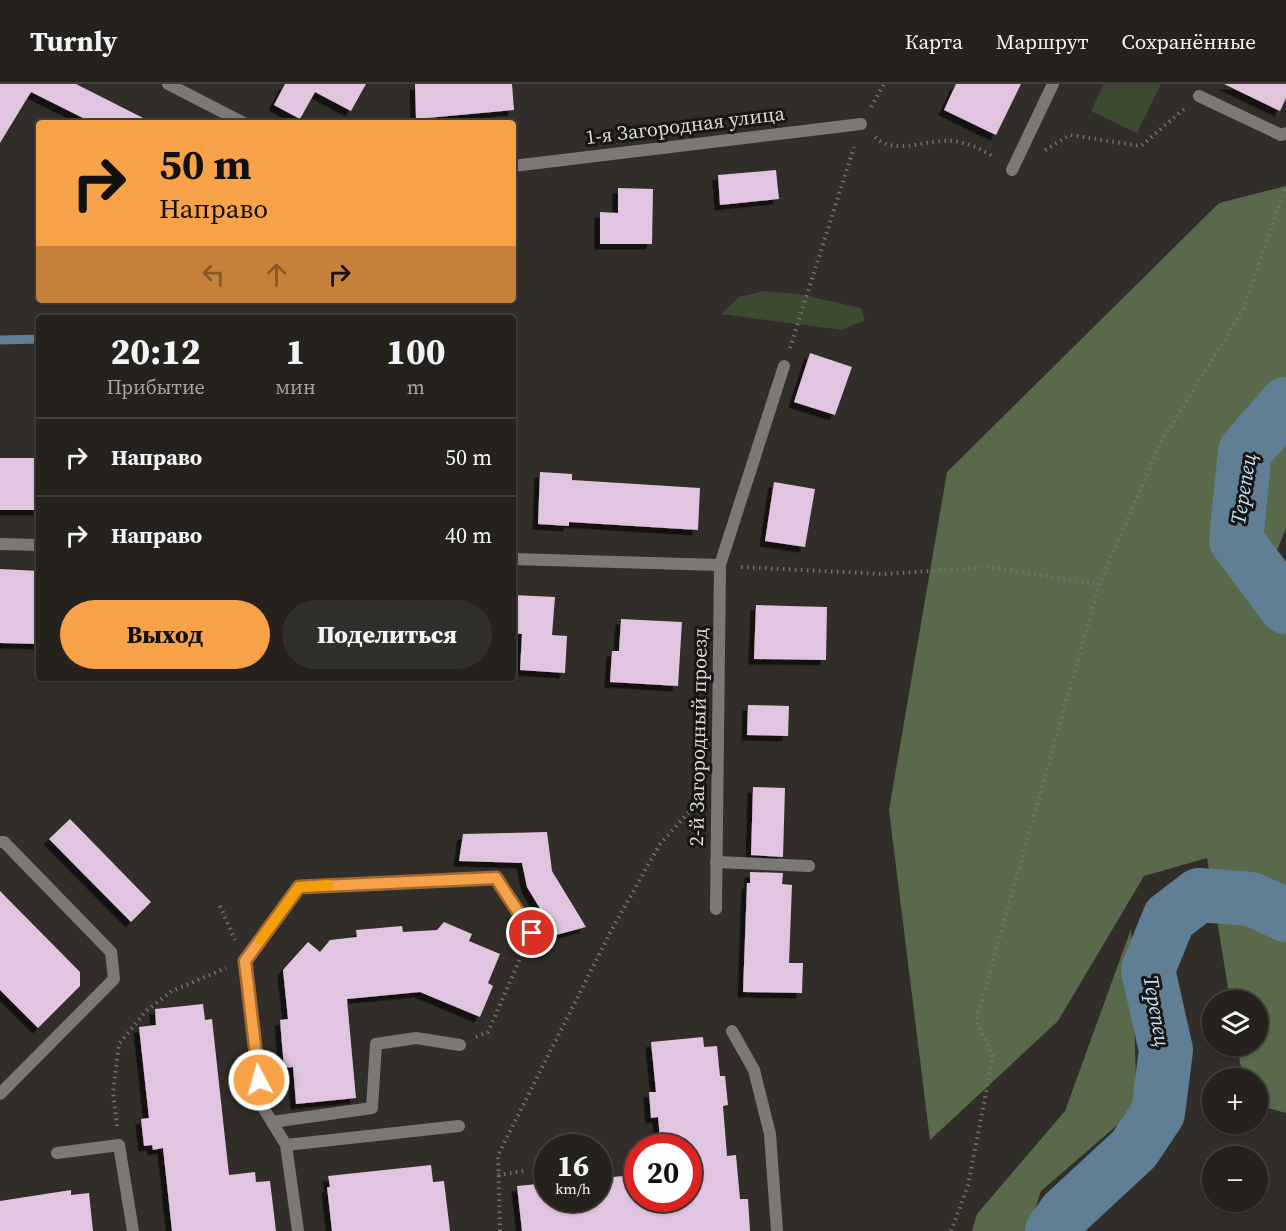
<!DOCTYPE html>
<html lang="ru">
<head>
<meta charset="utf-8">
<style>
	body { margin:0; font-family:"Source Serif 4",serif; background:#312f2b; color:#f1f3f6; height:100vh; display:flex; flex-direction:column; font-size:22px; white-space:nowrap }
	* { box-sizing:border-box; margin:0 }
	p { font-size:20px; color:#a3a4a4 }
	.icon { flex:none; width:33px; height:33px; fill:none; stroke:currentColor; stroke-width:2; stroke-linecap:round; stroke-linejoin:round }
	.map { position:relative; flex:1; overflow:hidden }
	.panel { position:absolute; left:36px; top:231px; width:480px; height:366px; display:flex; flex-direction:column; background:#25221e; border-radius:6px; box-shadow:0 2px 4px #0004,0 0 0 2px #423f3c }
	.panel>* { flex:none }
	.hud { position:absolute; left:36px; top:36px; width:480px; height:183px; border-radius:6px; box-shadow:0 2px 4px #0004,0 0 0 2px #423f3c; background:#f7a248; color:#111; overflow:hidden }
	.controls { position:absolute; left:1202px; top:906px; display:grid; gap:12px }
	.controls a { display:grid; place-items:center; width:66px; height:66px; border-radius:50%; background:#25221e; box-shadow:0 2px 4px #0004,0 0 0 2px #423f3c; font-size:30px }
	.speed { position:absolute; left:534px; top:1050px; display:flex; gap:12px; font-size:30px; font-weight:700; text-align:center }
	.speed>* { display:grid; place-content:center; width:78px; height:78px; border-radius:50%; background:#25221e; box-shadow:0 2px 4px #0004,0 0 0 2px #423f3c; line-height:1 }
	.speed small { font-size:15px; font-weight:400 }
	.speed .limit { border:9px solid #d22; background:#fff; color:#111 }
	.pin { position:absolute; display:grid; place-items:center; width:51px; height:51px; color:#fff; margin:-26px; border:3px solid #fff; border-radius:50%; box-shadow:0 2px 6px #0007 }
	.me { position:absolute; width:66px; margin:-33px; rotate:354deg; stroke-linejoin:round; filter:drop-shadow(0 0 4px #0008) }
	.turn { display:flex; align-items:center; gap:21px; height:126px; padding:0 24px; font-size:27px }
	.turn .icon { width:78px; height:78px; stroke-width:2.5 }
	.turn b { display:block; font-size:42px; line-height:51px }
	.lanes { display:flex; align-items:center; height:57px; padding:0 24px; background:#0003; justify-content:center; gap:30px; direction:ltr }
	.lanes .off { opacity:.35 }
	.eta { display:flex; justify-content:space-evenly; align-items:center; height:102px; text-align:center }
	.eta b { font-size:36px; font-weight:800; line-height:42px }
	.primary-button { display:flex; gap:12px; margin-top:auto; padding:12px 24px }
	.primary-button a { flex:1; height:69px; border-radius:36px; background:#f7a248; color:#111; font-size:24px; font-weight:800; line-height:69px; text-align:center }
	.primary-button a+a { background:#312f2b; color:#f1f3f6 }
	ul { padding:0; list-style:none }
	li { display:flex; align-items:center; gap:18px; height:78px; padding:0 24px; border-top:2px solid #423f3c }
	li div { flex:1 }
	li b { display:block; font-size:22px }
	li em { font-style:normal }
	header { display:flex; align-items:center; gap:36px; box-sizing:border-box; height:84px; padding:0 30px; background:#25221e; border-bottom:2px solid #423f3c }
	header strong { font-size:28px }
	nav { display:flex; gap:33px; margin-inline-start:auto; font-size:21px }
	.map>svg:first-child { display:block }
	.green { fill:#3c4a31 }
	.forest { fill:#59694c }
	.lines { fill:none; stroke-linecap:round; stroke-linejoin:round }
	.stream { stroke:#607e94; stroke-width:9 }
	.river { stroke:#607e94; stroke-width:54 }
	.building { fill:#e1c4df; filter:url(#shadow) }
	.path { stroke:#74716c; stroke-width:4; stroke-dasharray:1.5 4.5; stroke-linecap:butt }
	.service { stroke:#7c7878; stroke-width:12 }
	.minor { stroke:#7c7878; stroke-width:12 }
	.route-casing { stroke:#a1692f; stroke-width:15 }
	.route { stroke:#f7a248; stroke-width:10 }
	.slow { stroke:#f59e0b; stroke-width:10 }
	.labels { text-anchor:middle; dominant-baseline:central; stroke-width:6; stroke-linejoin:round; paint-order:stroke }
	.street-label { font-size:20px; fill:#dcd9d6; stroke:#171614 }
	.water-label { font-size:21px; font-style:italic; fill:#c2e1fa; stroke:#171614 }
</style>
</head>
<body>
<header>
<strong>Turnly</strong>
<nav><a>Карта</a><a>Маршрут</a><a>Сохранённые</a></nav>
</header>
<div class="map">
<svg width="1286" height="1147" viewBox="0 0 1286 1147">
	<defs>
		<filter id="shadow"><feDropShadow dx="-5.5" dy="5.5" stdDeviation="0" flood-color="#0009"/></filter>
	</defs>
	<rect width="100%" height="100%" fill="#312d28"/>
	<g class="green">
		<polygon points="1104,0 1161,0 1137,49 1091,27"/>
		<polygon points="764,207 798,210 861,224 865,236 842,246 721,230 739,213"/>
	</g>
	<g class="forest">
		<polygon points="1286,102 1286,444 1275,472 1286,482 1286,1029 1257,1021 1257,994 1243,994 1237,962 1257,962 1257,916 1230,916 1207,774 1144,792 1058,937 930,1056 889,726 947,388 1219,119"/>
		<polygon points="1131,845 1137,1024 1041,1107 1028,1147 972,1147 977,1130 1065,1027"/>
	</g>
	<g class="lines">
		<polyline class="stream" points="0,256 39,255"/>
		<g class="river">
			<polyline points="1286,320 1245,367 1236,456 1286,523"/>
			<polyline points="1052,1147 1065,1129 1134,1065 1158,1029 1166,966 1148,886 1169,834 1199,811 1251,815 1286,831"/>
		</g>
	</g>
	<g class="building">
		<polygon points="0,0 76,0 153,39 93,39 31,8 0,59"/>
		<polygon points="285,0 366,0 351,27 315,8 300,35 274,21"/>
		<polygon points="415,0 512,0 514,26 416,35"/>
		<polygon points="956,0 1021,0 996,51 944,26"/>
		<polygon points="1224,0 1286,0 1286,14 1280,27"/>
		<polygon points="776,86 779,115 720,121 718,91"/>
		<polygon points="618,104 653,105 652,160 600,160 600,128 618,129"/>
		<polygon points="810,269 852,283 835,331 794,318"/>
		<rect x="0" y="374" width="39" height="52"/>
		<polygon points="540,388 572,390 572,396 700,404 698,446 569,438 569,442 538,440"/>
		<polygon points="774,398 815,405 805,463 765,457"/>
		<polygon points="0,485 39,487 39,560 0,559"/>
		<polygon points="513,511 555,513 552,551 567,552 565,589 520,586 522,550 513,549"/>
		<polygon points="756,521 827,523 826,576 754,575"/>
		<polygon points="621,535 682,538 678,602 610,598 612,567 619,567"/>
		<polygon points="748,621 789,622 788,652 747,651"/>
		<polygon points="753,703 785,704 783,773 751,771"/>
		<polygon points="70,735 151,818 131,838 49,755"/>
		<polygon points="547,748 552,787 586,843 556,851 527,803 522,779 459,777 463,750"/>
		<polygon points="750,788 783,789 782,800 792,801 789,879 803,879 802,909 743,908 747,799 750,799"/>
		<polygon points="0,807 80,888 80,902 38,944 0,906"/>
		<polygon points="444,838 472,850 469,857 500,870 488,899 493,902 480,933 420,908 347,915 356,1014 296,1020 293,983 284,984 280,936 288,935 283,886 308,858 320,868 330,856 357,853 356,846 402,842 403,848 437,846"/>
		<polygon points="203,920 205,936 212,935 229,1091 255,1088 256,1098 270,1097 276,1147 172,1147 163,1064 153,1066 152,1061 144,1062 141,1035 149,1034 139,943 156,941 155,925"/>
		<polygon points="703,953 704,963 717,962 720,992 725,992 728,1021 723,1022 727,1072 736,1071 740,1115 748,1115 750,1147 522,1147 517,1102 548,1099 548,1114 598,1114 598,1094 638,1091 638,1114 688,1114 688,1064 661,1064 658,1033 651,1034 649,1008 656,1008 651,958"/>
		<polygon points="431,1081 433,1098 444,1097 450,1147 332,1147 327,1103 330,1103 328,1092"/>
		<polygon points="71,1106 71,1111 89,1109 93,1147 0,1147 0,1117"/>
	</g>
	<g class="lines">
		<g class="path">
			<polyline points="871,23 884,0"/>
			<path d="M875,53C894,72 927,55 952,57C966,58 984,66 995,74"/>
			<polyline points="1045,66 1070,51 1141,62 1184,25"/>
			<polyline points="790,264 854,63"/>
			<polyline points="741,483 884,490 991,483 1099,501"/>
			<polyline points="220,822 235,856"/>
			<polyline points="476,953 488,948 523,868"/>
			<polyline points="117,1042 113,1008 119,960 146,927 172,907 226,884"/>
			<polyline points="498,1091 525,1087"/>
			<polyline points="500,1147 498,1071 611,847 660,760 697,719"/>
			<polyline points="951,1147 968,1101 993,973 976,937 1099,501 1161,358 1244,224 1286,102"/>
		</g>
		<g class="service">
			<polyline points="1199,12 1281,51 1286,49"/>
			<polyline points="1012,86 1053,0"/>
			<polyline points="0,758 4,758 111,868 114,895 0,1010"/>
			<polyline points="716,778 809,782"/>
			<polyline points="732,947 754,986 770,1050 777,1147"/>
			<polyline points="272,1038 372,1024 376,960 416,954 460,961"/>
			<polyline points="286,1061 459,1042"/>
			<polyline points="57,1069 119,1061 133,1147"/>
			<polyline points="298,1147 286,1061 261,1020 245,877 299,803 496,794 532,849"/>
		</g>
		<g class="minor">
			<polyline points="168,0 244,39"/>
			<polyline points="513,82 861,40"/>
			<polyline points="0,460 39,461"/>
			<polyline points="513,475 720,481"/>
			<polyline points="716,825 720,481 784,282"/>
		</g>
	</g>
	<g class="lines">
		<g class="route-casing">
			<polyline id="route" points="259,996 245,877 299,803 496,794 532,849"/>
		</g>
		<use href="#route" class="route"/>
		<polyline class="slow" points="260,856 299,803 328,801"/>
	</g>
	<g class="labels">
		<g class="street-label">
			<text transform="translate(685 41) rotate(-7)">1-я Загородная улица</text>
			<text transform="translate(698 653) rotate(-89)">2-й Загородный проезд</text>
		</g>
		<g class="water-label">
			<text transform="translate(1243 405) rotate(-81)">Терепец</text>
			<text transform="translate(1157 927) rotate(80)">Терепец</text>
		</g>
	</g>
</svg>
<div class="controls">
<a><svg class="icon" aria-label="layers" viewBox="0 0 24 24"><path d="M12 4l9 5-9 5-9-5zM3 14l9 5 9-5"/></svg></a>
<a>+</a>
<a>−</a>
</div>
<div class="speed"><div>16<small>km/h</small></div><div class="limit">20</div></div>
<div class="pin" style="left:532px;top:849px;background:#d93025"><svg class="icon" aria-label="arrive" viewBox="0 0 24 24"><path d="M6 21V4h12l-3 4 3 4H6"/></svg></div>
<svg class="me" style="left:259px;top:996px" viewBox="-20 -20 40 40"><circle r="17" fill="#f7a248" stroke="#fff" stroke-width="3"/><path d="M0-11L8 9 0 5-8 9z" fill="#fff"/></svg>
<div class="hud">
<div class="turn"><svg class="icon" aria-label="right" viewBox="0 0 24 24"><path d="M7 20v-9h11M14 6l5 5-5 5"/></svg><div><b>50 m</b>Направо</div></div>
<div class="lanes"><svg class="icon off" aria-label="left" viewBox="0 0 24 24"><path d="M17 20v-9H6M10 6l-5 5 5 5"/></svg><svg class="icon off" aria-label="ahead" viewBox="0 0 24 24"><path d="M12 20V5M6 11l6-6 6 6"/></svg><svg class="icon" aria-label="right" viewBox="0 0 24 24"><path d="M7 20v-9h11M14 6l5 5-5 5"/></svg></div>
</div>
<section class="panel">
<div class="eta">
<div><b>20:12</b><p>Прибытие</p></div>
<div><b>1</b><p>мин</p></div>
<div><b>100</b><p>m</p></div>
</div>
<ul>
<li><svg class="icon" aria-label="right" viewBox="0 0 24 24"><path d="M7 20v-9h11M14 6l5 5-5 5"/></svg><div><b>Направо</b></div><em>50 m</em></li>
<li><svg class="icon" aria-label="right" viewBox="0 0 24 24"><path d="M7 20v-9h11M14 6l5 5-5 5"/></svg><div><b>Направо</b></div><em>40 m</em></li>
</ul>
<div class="primary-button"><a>Выход</a><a>Поделиться</a></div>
</section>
</div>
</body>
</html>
